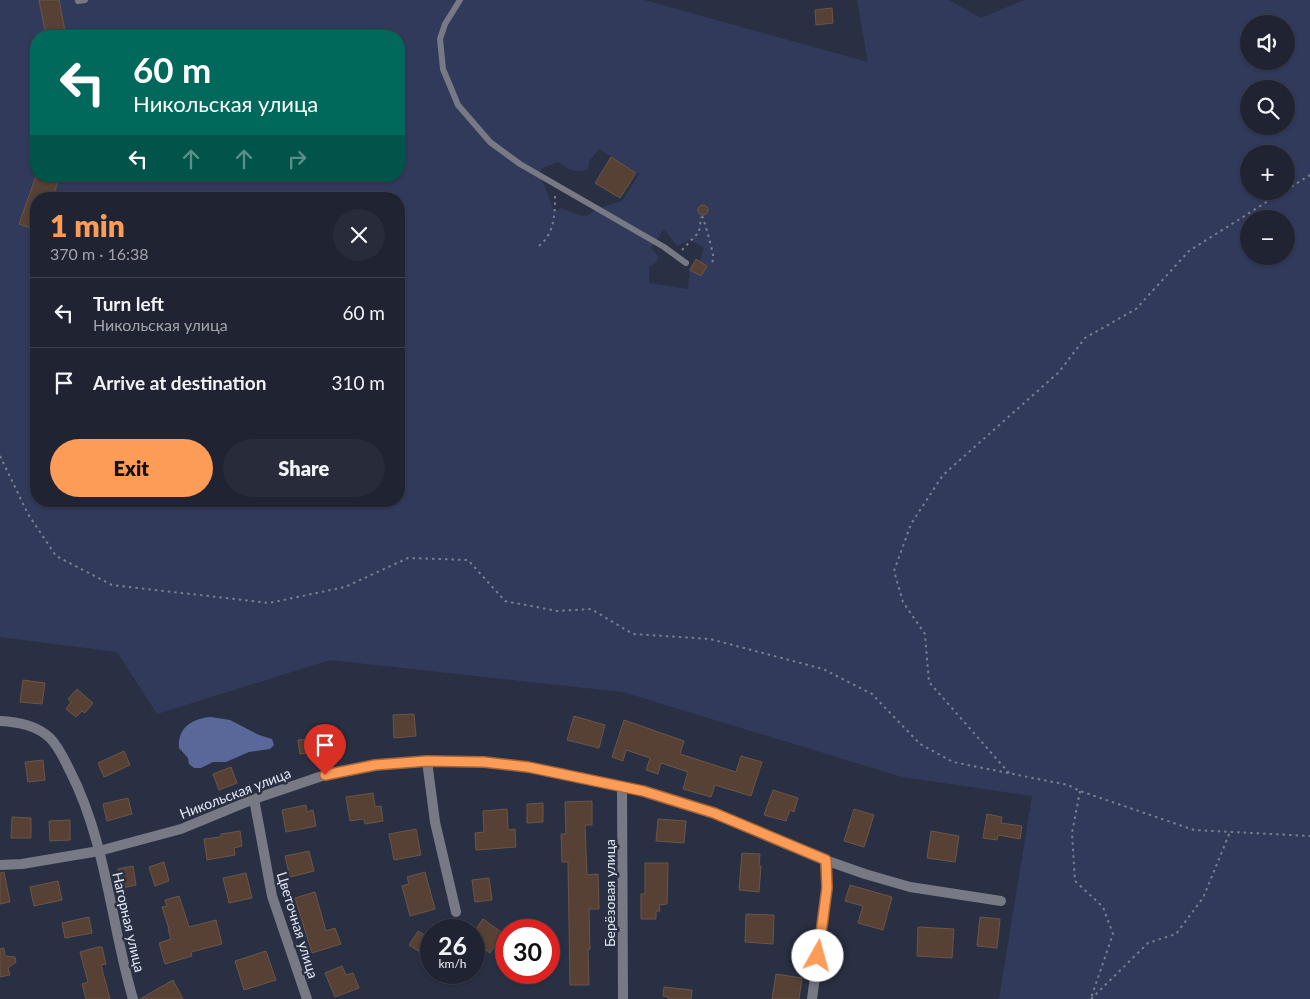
<!DOCTYPE html>
<html lang="en">
<head>
<meta charset="utf-8">
<style>
	body { margin:0; font-family:Lato,sans-serif; background:#282c3a; color:#f1f3f6; height:100vh; display:flex; flex-direction:column; font-size:19px; white-space:nowrap }
	* { box-sizing:border-box; margin:0 }
	p { font-size:16px; color:#a2a4ac }
	.icon { flex:none; width:28px; height:28px; fill:none; stroke:currentColor; stroke-width:2; stroke-linecap:round; stroke-linejoin:round }
	.map { position:relative; flex:1; overflow:hidden }
	.drawer { position:absolute; left:30px; top:192px; width:375px; height:315px; display:flex; flex-direction:column; background:#202432; border-radius:20px; box-shadow:0 1px 4px #0004,0 0 0 1px #3d414d }
	.drawer>* { flex:none }
	.top-card { position:absolute; left:30px; top:30px; width:375px; height:152px; border-radius:20px; box-shadow:0 1px 4px #0004,0 0 0 1px #3d414d; background:#00695c; color:#fff; overflow:hidden }
	.buttons { position:absolute; left:1240px; top:15px; display:grid; gap:10px }
	.buttons a { display:grid; place-items:center; width:55px; height:55px; border-radius:50%; background:#202432; box-shadow:0 1px 4px #0004,0 0 0 1px #3d414d; font-size:25px }
	.speed { position:absolute; left:420px; top:919px; display:flex; gap:10px; font-size:25px; font-weight:700; text-align:center }
	.speed>* { display:grid; place-content:center; width:65px; height:65px; border-radius:50%; background:#202432; box-shadow:0 1px 4px #0004,0 0 0 1px #3d414d; line-height:1 }
	.speed small { font-size:12px; font-weight:400 }
	.speed .limit { border:8px solid #d22; background:#fff; color:#111 }
	.pin { position:absolute; display:grid; place-items:center; width:42px; height:42px; color:#fff; margin:-51px -21px; border-radius:50% 50% 50% 0; rotate:-45deg; box-shadow:0 0 5px #0007 }
	.pin .icon { rotate:45deg }
	.me { position:absolute; width:55px; margin:-28px; rotate:7deg; stroke-linejoin:round; filter:drop-shadow(0 0 4px #0008) }
	.turn { display:flex; align-items:center; gap:18px; height:105px; padding:0 20px; font-size:22px }
	.turn .icon { width:65px; height:65px; stroke-width:2.5 }
	.turn b { display:block; font-size:35px; line-height:42px }
	.lanes { display:flex; align-items:center; height:48px; padding:0 20px; background:#0003; justify-content:center; gap:25px; direction:ltr }
	.lanes .off { opacity:.35 }
	.round { display:grid; place-items:center; flex:none; width:52px; height:52px; border-radius:26px; background:#282c3a }
	.headline { display:flex; align-items:center; justify-content:space-between; height:85px; padding:0 20px }
	h1 { font-size:30px; font-weight:800; line-height:38px; color:#fd9c57 }
	.primary-button { display:flex; gap:10px; margin-top:auto; padding:10px 20px }
	.primary-button a { flex:1; height:58px; border-radius:30px; background:#fd9c57; color:#111; font-size:20px; font-weight:800; line-height:58px; text-align:center }
	.primary-button a+a { background:#282c3a; color:#f1f3f6 }
	ul { padding:0; list-style:none }
	li { display:flex; align-items:center; gap:15px; height:70px; padding:0 20px; border-top:1px solid #3d414d }
	li div { flex:1 }
	li b { display:block; font-size:19px }
	li em { font-style:normal }
	.map>svg:first-child { display:block }
	.green { fill:#313a5b; fill-rule:evenodd }
	.water { fill:#5a6799 }
	.building { fill:#564134; stroke:#6b5547 }
	.lines { fill:none; stroke-linecap:round; stroke-linejoin:round }
	.path { stroke:#797e8f; stroke-width:2; stroke-dasharray:2.5 4; stroke-linecap:butt }
	.lane { stroke:#777a84; stroke-width:6 }
	.street { stroke:#777a84; stroke-width:10 }
	.route-casing { stroke:#a46539; stroke-width:12 }
	.route { stroke:#fd9c57; stroke-width:9 }
	.labels { text-anchor:middle; dominant-baseline:central; stroke-width:5; stroke-linejoin:round; paint-order:stroke }
	.street-label { font-size:14px; fill:#e5e9f6; stroke:#2a3043 }
</style>
</head>
<body>
<div class="map">
<svg width="1310" height="999" viewBox="0 0 1310 999">
	<rect width="100%" height="100%" fill="#2a3043"/>
	<path class="green" d="M0,0H644L868,62L857,0H949L981,18L1024,0H1310V999H999L1032,796L902,777L623,692L330,660L157,714L117,652L0,637ZM1249,24H1286V61H1249ZM36,36H399V176H36ZM1249,89H1286V126H1249ZM599,149L639,174L622,201L600,208L586,216L578,215L562,208L554,211L544,184L539,177L542,168L558,162C569,169 575,174 588,169L589,161ZM1249,154H1286V191H1249ZM36,199H399V501H36ZM1249,219H1286V256H1249ZM664,229L677,246L690,240L704,248L699,264L690,267L688,289L649,283V267L655,263L659,257L651,248Z"/>
	<path class="water" d="M211,717L230,720L259,735L272,739L274,745L270,749L249,752L226,762H213L201,768H194L189,764L188,758L179,748C177,728 193,718 211,717Z"/>
	<g class="building">
		<polygon points="39,0 59,0 66,36 46,36"/>
		<polygon points="832,8 833,23 816,25 815,10"/>
		<polygon points="611,157 636,173 620,198 595,183"/>
		<polygon points="36,176 60,176 52,199 36,199 36,230 19,224"/>
		<circle cx="703" cy="210" r="5"/>
		<polygon points="696,259 707,266 701,276 690,270"/>
		<polygon points="23,680 45,683 42,704 20,702"/>
		<polygon points="77,689 93,703 85,713 82,711 76,717 66,709 71,702 68,699"/>
		<polygon points="414,714 416,736 394,738 393,715"/>
		<polygon points="574,716 605,725 599,748 567,740"/>
		<polygon points="624,720 684,741 680,754 736,772 741,756 762,762 751,796 715,785 711,797 683,789 688,772 661,763 658,774 646,770 650,758 626,750 623,761 612,757"/>
		<polygon points="312,739 314,752 300,754 298,740"/>
		<polygon points="124,751 130,765 104,777 98,763"/>
		<polygon points="43,760 45,780 28,782 25,762"/>
		<polygon points="231,767 237,783 219,790 213,774"/>
		<polygon points="773,790 798,798 794,812 790,810 786,821 764,815"/>
		<polygon points="373,793 375,807 381,806 383,821 365,824 364,819 350,821 346,797"/>
		<polygon points="128,798 132,814 107,821 103,804"/>
		<polygon points="592,801 592,825 585,825 587,875 598,874 599,909 589,909 590,949 588,949 589,985 570,985 568,862 562,862 561,834 566,834 565,802"/>
		<polygon points="543,803 543,822 527,823 527,804"/>
		<polygon points="306,805 307,812 313,810 316,826 286,832 282,810"/>
		<polygon points="507,809 508,830 515,829 516,847 476,850 475,833 484,832 483,811"/>
		<polygon points="854,809 874,815 864,847 844,841"/>
		<polygon points="987,814 1002,817 1001,823 1022,826 1020,839 998,835 997,840 983,838"/>
		<polygon points="12,817 31,818 31,838 11,838"/>
		<polygon points="658,819 686,821 684,843 656,841"/>
		<polygon points="70,820 70,840 50,841 49,821"/>
		<polygon points="416,829 421,855 394,860 389,834"/>
		<polygon points="240,831 242,846 234,848 235,855 207,860 204,839 221,837 221,834"/>
		<polygon points="931,831 959,836 955,862 927,858"/>
		<polygon points="309,851 314,871 290,877 285,856"/>
		<polygon points="742,853 760,854 759,866 761,866 759,892 739,890"/>
		<polygon points="164,862 169,881 155,886 149,867"/>
		<polygon points="645,863 668,863 667,904 659,905 660,911 656,911 656,919 641,919 641,894 645,894"/>
		<polygon points="133,866 136,885 122,888 118,869"/>
		<polygon points="4,872 10,902 0,904 0,873"/>
		<polygon points="425,872 435,909 410,916 402,886 409,884 407,877"/>
		<polygon points="246,873 252,898 229,903 223,878"/>
		<polygon points="489,878 492,900 475,902 472,880"/>
		<polygon points="58,881 62,900 34,906 30,887"/>
		<polygon points="850,885 892,897 883,930 858,923 863,906 845,901"/>
		<polygon points="315,892 326,931 335,928 341,944 312,953 295,898"/>
		<polygon points="179,896 189,927 216,920 222,944 191,952 192,956 165,964 159,943 171,939 168,929 169,929 162,907 167,906 165,900"/>
		<polygon points="746,914 774,915 773,944 745,942"/>
		<polygon points="89,917 92,933 65,938 62,923"/>
		<polygon points="980,917 1000,919 997,948 977,946"/>
		<polygon points="483,919 504,934 490,953 474,941 474,932"/>
		<polygon points="918,927 954,929 952,958 917,956"/>
		<polygon points="418,931 431,939 431,959 409,945"/>
		<polygon points="98,947 102,947 106,964 101,965 110,999 86,999 82,984 88,982 80,952"/>
		<polygon points="4,948 5,956 15,957 16,962 8,968 10,975 0,977 0,949"/>
		<polygon points="266,951 276,980 244,990 235,961"/>
		<polygon points="342,966 346,975 353,973 359,988 335,997 325,973"/>
		<polygon points="776,974 802,978 799,999 772,999"/>
		<polygon points="173,980 183,999 140,999"/>
		<polygon points="664,987 692,990 691,999 668,999 669,997 663,996"/>
	</g>
	<g class="lines">
		<g class="path">
			<polyline points="1286,190 1310,175"/>
			<path d="M702,216C704,219 713,252 713,255C713,258 713,260 712,263"/>
			<path d="M539,246C555,233 555,213 555,193"/>
			<polyline points="682,250 699,232 701,217"/>
			<polyline points="0,456 28,514 56,556 112,585 269,603 345,587 408,558 468,560 505,601 557,611 591,609 633,634 710,639 823,669 872,694 920,744 953,762 1068,785 1080,791 1194,830 1310,836"/>
			<polyline points="1009,773 929,682 925,634 903,602 894,571 911,524 943,475 1059,372 1085,338 1136,309 1189,251 1284,191"/>
			<polyline points="1080,791 1072,833 1075,881 1103,907 1113,934 1091,998"/>
			<polyline points="1091,999 1148,943 1176,934 1203,898 1230,832"/>
		</g>
		<g class="lane">
			<polyline points="460,0 445,24 440,39 443,69 458,105 490,142 520,164 664,247 686,263"/>
			<polyline points="78,1 85,0"/>
		</g>
		<g class="street">
			<path d="M0,721C18,722 36,725 50,738C59,747 64,759 70,771C106,841 111,924 133,999"/>
			<polyline points="427,761 435,822 456,912"/>
			<polyline points="622,787 623,999"/>
			<polyline points="254,799 272,896 307,999"/>
			<polyline points="0,865 22,864 99,851 181,829 254,799 325,775 375,765 427,761 484,762 528,767 643,791 714,813 825,860 865,874 910,887 1001,901"/>
			<polyline points="812,999 827,888 825,860"/>
		</g>
	</g>
	<g class="lines">
		<g class="route-casing">
			<polyline id="route" points="325,775 375,765 427,761 484,762 528,767 643,791 714,813 826,860 827,888 818,956"/>
		</g>
		<use href="#route" class="route"/>
	</g>
	<g class="labels">
		<g class="street-label">
			<text transform="translate(235 793) rotate(-21)">Никольская улица</text>
			<text transform="translate(609 893) rotate(-90)">Берёзовая улица</text>
			<text transform="translate(129 922) rotate(77)">Нагорная улица</text>
			<text transform="translate(298 925) rotate(73)">Цветочная улица</text>
		</g>
	</g>
</svg>
<div class="buttons">
<a><svg class="icon" aria-label="sound" viewBox="0 0 24 24"><path d="M4 9h4l5-4v14l-5-4H4zM17 9q2 3 0 6"/></svg></a>
<a><svg class="icon" aria-label="search" viewBox="0 0 24 24"><circle cx="10" cy="10" r="6"/><path d="M15 15l6 6"/></svg></a>
<a>+</a>
<a>−</a>
</div>
<div class="speed"><div>26<small>km/h</small></div><div class="limit">30</div></div>
<div class="pin" style="left:325px;top:775px;background:#d93025"><svg class="icon" aria-label="arrive" viewBox="0 0 24 24"><path d="M6 21V4h12l-3 4 3 4H6"/></svg></div>
<svg class="me" style="left:818px;top:956px" viewBox="-20 -20 40 40"><circle r="19" fill="#fff"/><path d="M0-13L10 11 0 6-10 11z" fill="#fd9c57"/></svg>
<div class="top-card">
<div class="turn"><svg class="icon" aria-label="left" viewBox="0 0 24 24"><path d="M17 20v-9H6M10 6l-5 5 5 5"/></svg><div><b>60 m</b>Никольская улица</div></div>
<div class="lanes"><svg class="icon" aria-label="left" viewBox="0 0 24 24"><path d="M17 20v-9H6M10 6l-5 5 5 5"/></svg><svg class="icon off" aria-label="ahead" viewBox="0 0 24 24"><path d="M12 20V5M6 11l6-6 6 6"/></svg><svg class="icon off" aria-label="ahead" viewBox="0 0 24 24"><path d="M12 20V5M6 11l6-6 6 6"/></svg><svg class="icon off" aria-label="right" viewBox="0 0 24 24"><path d="M7 20v-9h11M14 6l5 5-5 5"/></svg></div>
</div>
<section class="drawer">
<div class="headline"><div><h1>1 min</h1><p>370 m · 16:38</p></div><a class="round"><svg class="icon" aria-label="close" viewBox="0 0 24 24"><path d="M6 6l12 12M18 6L6 18"/></svg></a></div>
<ul>
<li><svg class="icon" aria-label="left" viewBox="0 0 24 24"><path d="M17 20v-9H6M10 6l-5 5 5 5"/></svg><div><b>Turn left</b><p>Никольская улица</p></div><em>60 m</em></li>
<li><svg class="icon" aria-label="arrive" viewBox="0 0 24 24"><path d="M6 21V4h12l-3 4 3 4H6"/></svg><div><b>Arrive at destination</b></div><em>310 m</em></li>
</ul>
<div class="primary-button"><a>Exit</a><a>Share</a></div>
</section>
</div>
</body>
</html>
